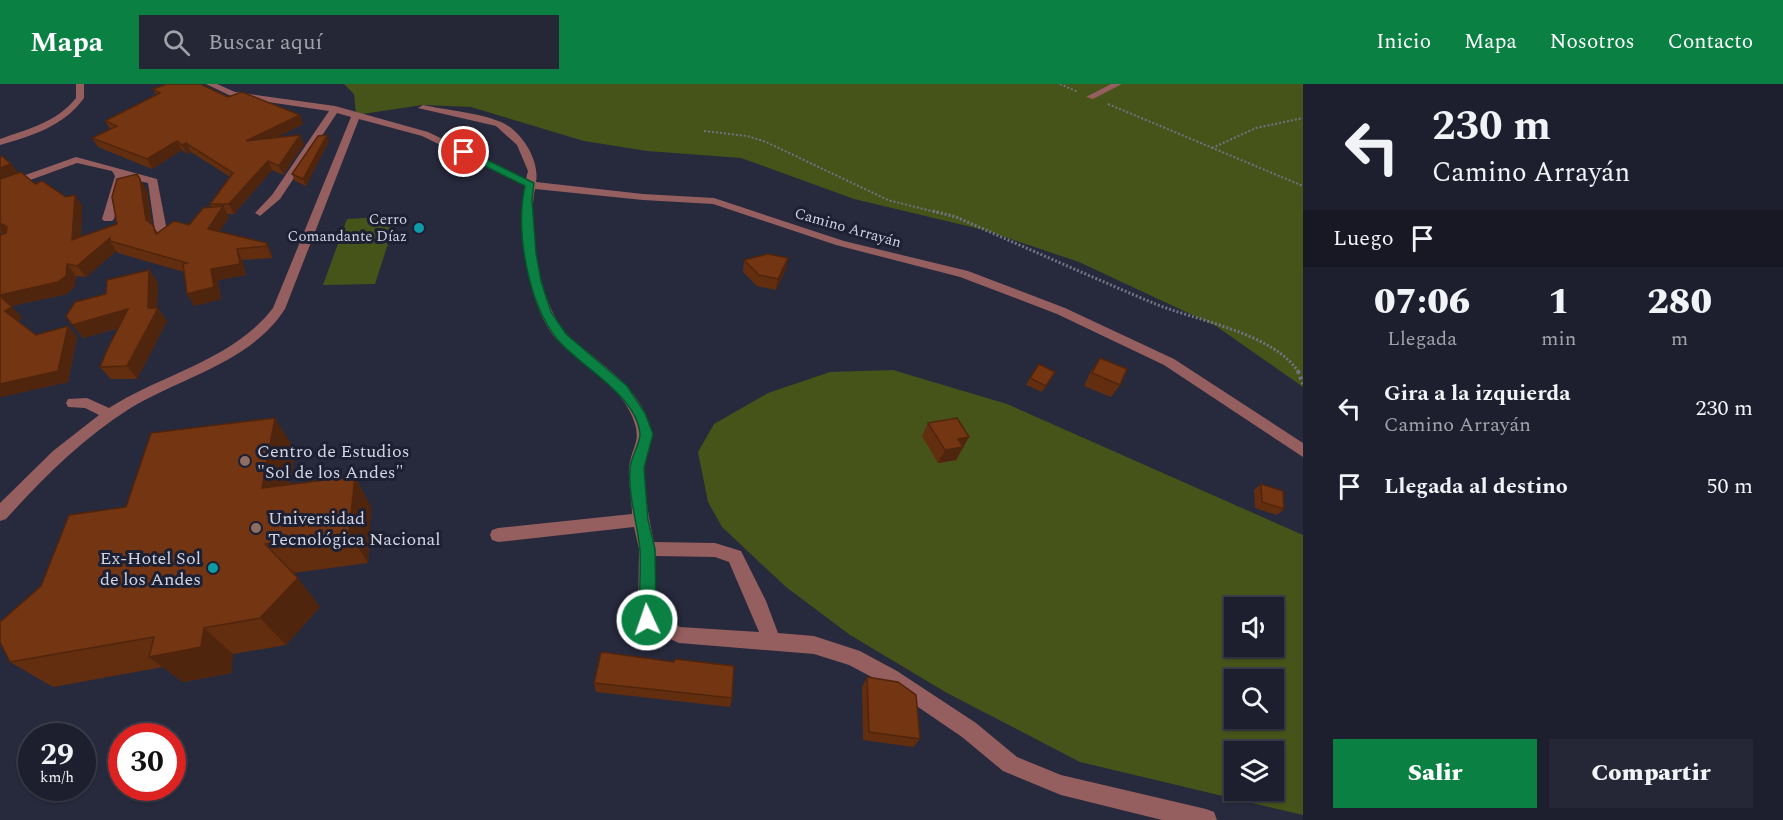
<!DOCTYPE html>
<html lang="es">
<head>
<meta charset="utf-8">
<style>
	body { margin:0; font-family:Spectral,serif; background:#252736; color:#f1f3f6; height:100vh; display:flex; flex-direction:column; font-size:22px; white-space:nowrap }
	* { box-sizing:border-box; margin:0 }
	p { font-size:20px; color:#a0a2aa }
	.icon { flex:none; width:33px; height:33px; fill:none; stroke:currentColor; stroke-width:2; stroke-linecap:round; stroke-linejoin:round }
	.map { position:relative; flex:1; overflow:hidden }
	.drawer { display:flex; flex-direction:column; background:#1d1f2e; width:480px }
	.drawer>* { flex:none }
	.hud { background:#1d1f2e; color:#f1f3f6; overflow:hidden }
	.controls { position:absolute; left:1224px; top:513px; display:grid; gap:12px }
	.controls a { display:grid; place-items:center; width:60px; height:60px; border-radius:0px; background:#1d1f2e; box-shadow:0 2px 4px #0004,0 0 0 2px #3b3d4a; font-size:30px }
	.speed { position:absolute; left:18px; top:639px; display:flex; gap:12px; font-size:30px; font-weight:700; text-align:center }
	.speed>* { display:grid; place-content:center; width:78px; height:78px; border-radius:50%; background:#1d1f2e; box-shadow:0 2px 4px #0004,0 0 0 2px #3b3d4a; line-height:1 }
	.speed small { font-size:15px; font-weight:400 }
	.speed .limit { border:9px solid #d22; background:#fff; color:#111 }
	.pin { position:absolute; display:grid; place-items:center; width:51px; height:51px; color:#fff; margin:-26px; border:3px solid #fff; border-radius:50%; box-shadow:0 2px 6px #0007 }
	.me { position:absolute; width:66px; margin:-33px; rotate:357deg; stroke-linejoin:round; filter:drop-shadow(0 0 4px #0008) }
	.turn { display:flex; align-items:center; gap:21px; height:126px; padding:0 30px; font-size:27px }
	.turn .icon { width:78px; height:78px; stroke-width:2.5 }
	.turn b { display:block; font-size:42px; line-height:51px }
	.then { display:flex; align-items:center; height:57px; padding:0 30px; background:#0003; gap:12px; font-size:22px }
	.eta { display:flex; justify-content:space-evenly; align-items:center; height:102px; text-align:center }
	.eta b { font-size:36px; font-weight:800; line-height:42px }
	.primary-button { display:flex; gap:12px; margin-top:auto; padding:12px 30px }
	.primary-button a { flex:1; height:69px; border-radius:0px; background:#0b8043; color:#fff; font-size:24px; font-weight:800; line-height:69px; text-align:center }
	.primary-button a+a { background:#252736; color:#f1f3f6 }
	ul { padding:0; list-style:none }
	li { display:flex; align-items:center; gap:18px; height:78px; padding:0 30px }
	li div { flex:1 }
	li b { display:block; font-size:22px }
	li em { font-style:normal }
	header { display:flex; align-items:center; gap:36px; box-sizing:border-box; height:84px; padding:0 30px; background:#0b8043; color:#fff }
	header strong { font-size:28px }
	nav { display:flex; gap:33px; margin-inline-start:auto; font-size:21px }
	.search { width:420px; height:54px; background:#252736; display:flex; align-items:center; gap:15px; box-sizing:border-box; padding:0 21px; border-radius:0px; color:#a0a2aa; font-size:22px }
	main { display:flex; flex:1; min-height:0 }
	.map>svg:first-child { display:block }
	.green { fill:#465319; fill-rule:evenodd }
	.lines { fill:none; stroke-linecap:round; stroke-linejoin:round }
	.path-far2 { stroke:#717384; stroke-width:2; stroke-dasharray:2 2; stroke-linecap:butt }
	.path-far1 { stroke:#717384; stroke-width:3; stroke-dasharray:2 2; stroke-linecap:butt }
	.path { stroke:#717384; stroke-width:4; stroke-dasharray:3 3; stroke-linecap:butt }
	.minor { fill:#955e5f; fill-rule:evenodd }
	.wall { fill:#632e0f }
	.shaded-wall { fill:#50250d }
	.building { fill:#733512; stroke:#50250d; stroke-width:1.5 }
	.route { fill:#0b8043; stroke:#07532c; stroke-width:1.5 }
	.culture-dot { fill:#0f9aa8; stroke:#1d2033; stroke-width:2 }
	.education-dot { fill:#8d6e63; stroke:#1d2033; stroke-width:2 }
	.labels { text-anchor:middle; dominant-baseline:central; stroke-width:6; stroke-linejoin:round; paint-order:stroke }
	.far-poi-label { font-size:15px; fill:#d1d4e1; stroke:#1d2033; text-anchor:end }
	.far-street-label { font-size:15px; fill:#d1d4e1; stroke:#1d2033 }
	.poi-label { font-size:18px; fill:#d1d4e1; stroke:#1d2033; text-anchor:start }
</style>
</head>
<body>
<header>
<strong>Mapa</strong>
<div class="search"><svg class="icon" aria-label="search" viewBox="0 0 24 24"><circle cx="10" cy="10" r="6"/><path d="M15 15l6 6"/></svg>Buscar aquí</div>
<nav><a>Inicio</a><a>Mapa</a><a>Nosotros</a><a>Contacto</a></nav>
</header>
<main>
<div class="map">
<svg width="1303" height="736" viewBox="0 0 1303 736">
	<rect width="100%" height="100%" fill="#27293d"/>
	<g class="green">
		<polygon points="344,0 1303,0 1303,303 1216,242 1079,178 984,146 854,115 741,74 647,67 584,57 471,23 422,21 356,31 354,10"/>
		<polygon points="397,132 375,200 323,201 347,135"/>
		<path d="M893,286L1007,320L1303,451V731L1080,678L947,609L850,551L786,503L722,443L708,418L698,368L714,340L768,309L830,288ZM1234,524H1274V562H1234ZM1234,596H1274V634H1234ZM1234,668H1274V706H1234Z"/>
	</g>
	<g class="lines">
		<g class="path-far2">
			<polyline points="1060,0 1078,8"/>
			<polyline points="1108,20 1303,102"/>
			<polyline points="704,47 747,52 766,58 888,116 939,129"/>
			<polyline points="1212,64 1256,44 1303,34"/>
		</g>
		<path class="path-far1" d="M933,127L956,133C1022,162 1087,191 1153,219C1193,236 1275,249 1299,289"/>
		<polyline class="path" points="1298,287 1303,300"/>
		<g class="minor">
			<path d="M76,0H84V14C64,42 32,52 0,61V55C28,45 57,38 76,14Z"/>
			<path d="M206,0H217L235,8L335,22L428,48L526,95L528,87L517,61L496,42L418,24L423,21C445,26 481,29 501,38C522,47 540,77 536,98L643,110L714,114L844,157L968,187L1065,224L1174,275L1303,359V373L1164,281L1057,230L960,193L836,161L713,120L643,116L535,105C527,142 540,225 569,252C596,277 629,295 645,329C660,359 645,359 645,386C644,409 649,435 654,458L715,459L741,467L766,517L778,549L814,552L860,567L897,587L976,639L1017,673L1061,691L1206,725L1214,728L1217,736H1162L1061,711L1003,687L962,653L883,599L849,581L814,570L679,559L641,542L638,536L639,465L634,443L498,458L492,456L490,451L492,446L498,444L632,430C632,415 628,399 629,384C632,360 643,358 632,332C618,300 584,282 559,258C528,227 516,144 525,102L422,52L359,35L285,225C250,279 181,293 129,325C82,355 43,394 6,435L0,437V419L53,367L99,331L85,324L68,323L66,319L68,315L87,314L109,324C162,290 233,276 273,224L351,33L337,29L280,115L260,132L255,129L272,111L329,27L233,13ZM655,472L715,473L729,478L759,548L680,543L656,531Z"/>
			<polygon points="1111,0 1122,0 1093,15 1086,13"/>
			<polygon points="76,73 157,95 167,147 165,149 161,150 155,147 148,99 125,94 114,135 112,137 104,137 102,135 115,92 112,87 77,79 0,107 0,100"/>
		</g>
	</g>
	<g class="wall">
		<polygon points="153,5 228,13 300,31 303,40 275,54 300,51 304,60 283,91 272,86 234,130 227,130 229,133 219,148 267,159 272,171 272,174 242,176 246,191 218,196 221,215 194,222 184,188 118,169 116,167 86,193 76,192 74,203 67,210 11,222 22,234 18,237 36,251 68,242 77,253 68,298 0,313 2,150 0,148 0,73 11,80 18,89 35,100 66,113 75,111 82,122 81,153 117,140 147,106 152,140 158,149 189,141 211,123 210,120 230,93 191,68 187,70 182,66 152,85 98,63 92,54 110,45 105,37 156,11"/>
		<polygon points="329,57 306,102 295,97 292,90"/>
		<polygon points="788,174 786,185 776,206 757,202 743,188 744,176"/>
		<polygon points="149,186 158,199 157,224 167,237 137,295 111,295 100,283 119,244 83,254 106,210"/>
		<polygon points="1100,274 1120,301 1111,313 1084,302 1091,287"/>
		<polygon points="1055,288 1042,308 1026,301 1030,294"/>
		<polygon points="928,339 963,366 961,366 956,376 938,379 922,352"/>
		<polygon points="295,366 290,400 371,423 368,479 293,489 320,523 286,561 233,570 231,589 183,598 163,583 53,603 10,578 41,502 126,423"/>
		<polygon points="1261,400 1284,425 1277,431 1255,424 1254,406"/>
		<polygon points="867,593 920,655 913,663 863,656 862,603"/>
		<polygon points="594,599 732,614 730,623 596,608"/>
	</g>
	<g class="shaded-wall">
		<polygon points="300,31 303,40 250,67 246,57"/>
		<polygon points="300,51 304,60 283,91 279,82"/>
		<polygon points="327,51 329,57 306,102 303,95"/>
		<polygon points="177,57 182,66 152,85 147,75"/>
		<polygon points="186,59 191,68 187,70 182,61"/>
		<polygon points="268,77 272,86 234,130 229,120"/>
		<polygon points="11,80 19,91 0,98 0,84"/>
		<polygon points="140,95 147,106 153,147 146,136"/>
		<polygon points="75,111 82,122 80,167 72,156"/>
		<polygon points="223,122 229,133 214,156 208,145"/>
		<polygon points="0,140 2,140 11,151 5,152 0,146"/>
		<polygon points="110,154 110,157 116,167 86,193 77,182"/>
		<polygon points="267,159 272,171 272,174 267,162"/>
		<polygon points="237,165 242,176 246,191 218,196 221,215 194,222 187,210 211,185"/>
		<polygon points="788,174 786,185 776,206 778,195"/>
		<polygon points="67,180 76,192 74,203 67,210 10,222 0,212"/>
		<polygon points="149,186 158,199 157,225 158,224 167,237 137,295 127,282 148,224"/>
		<polygon points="12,223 22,234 15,238 5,227"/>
		<polygon points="128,225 138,238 83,254 72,241"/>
		<polygon points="68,242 77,253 68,298 0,313 0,315 0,300"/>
		<polygon points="275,334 295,366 285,435 262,404"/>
		<polygon points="969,353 956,376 938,379 945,366 958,355"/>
		<polygon points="355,392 371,423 368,479 349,449"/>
		<polygon points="298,494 320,523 286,561 260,534"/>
		<polygon points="204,544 233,570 231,589 183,598 149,573"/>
	</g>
	<g class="building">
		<polygon points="167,0 200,0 228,13 242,8 300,31 246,57 300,51 279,82 268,77 229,120 210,120 233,89 186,59 182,61 177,57 147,75 92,54 117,42 105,37 160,9 153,5"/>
		<polygon points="327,51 303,95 292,90 318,52"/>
		<polygon points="2,72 11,80 0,84 0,73"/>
		<polygon points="21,88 35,100 42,97 66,113 75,111 72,156 117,140 112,113 117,95 137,90 140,95 146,136 153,141 156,150 174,137 189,141 203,124 223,122 208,145 267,159 267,162 237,165 240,180 211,185 214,203 187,210 183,180 187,179 110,157 110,154 77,182 67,180 66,192 58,198 0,211 0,151 6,149 7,143 2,140 0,140 0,95"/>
		<polygon points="768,170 788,174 778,195 759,191 744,176"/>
		<polygon points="149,186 148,224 158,224 127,282 100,283 108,264 128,225 72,241 66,232 75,218 106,210 107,196"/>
		<polygon points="0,212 12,223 5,227 36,251 68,242 58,287 0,300"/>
		<polygon points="1100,274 1127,285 1120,301 1092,289"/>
		<polygon points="1039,280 1055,288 1046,302 1030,294"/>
		<polygon points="275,334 262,404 355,392 349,449 265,460 298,494 260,534 204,544 201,563 149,573 154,553 10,578 0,558 0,538 41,502 69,431 126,423 151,349"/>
		<polygon points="957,334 969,353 958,355 963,363 945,366 928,339"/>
		<polygon points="1261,400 1283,407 1284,425 1262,418"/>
		<polygon points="601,568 674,578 675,575 734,582 732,614 594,599"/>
		<polygon points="867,593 898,598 916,611 920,655 869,648"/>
	</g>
	<path class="route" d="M461,66H467L534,99L532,116L536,169L541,197L551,228L566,250L627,302L645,329L653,350L644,384L648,436L655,465L656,536L653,541L647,543L642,541L639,536C639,513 641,490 640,467C638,440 628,413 630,385C630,374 640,361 640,350C637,311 579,282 557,255C528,219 515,147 525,102L461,70Z"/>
	<g class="culture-dot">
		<circle cx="419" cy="144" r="6"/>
		<circle cx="213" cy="484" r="6"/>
	</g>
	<g class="education-dot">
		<circle cx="245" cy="377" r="6"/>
		<circle cx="256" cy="444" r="6"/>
	</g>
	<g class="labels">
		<g class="far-poi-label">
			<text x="407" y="135">Cerro<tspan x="407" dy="17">Comandante Díaz</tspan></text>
		</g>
		<g class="far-street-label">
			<text transform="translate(848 144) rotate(16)">Camino Arrayán</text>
		</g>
		<g class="poi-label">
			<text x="257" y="367">Centro de Estudios<tspan x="257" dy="21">"Sol de los Andes"</tspan></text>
			<text x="268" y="434">Universidad<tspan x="268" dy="21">Tecnológica Nacional</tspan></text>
			<text x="201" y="474" text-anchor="end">Ex-Hotel Sol<tspan x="201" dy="21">de los Andes</tspan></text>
		</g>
	</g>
</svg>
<div class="controls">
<a><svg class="icon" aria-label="sound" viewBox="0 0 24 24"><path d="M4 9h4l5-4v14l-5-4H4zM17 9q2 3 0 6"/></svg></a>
<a><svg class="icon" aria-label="search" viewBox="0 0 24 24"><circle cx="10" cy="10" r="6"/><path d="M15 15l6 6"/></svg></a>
<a><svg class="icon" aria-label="layers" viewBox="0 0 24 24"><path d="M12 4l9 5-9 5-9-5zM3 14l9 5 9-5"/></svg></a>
</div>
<div class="speed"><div>29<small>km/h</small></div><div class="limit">30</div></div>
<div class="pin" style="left:464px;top:68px;background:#d93025"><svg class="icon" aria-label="arrive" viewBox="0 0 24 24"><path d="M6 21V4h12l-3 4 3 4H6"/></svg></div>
<svg class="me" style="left:647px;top:536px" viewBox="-20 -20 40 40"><circle r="17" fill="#0b8043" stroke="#fff" stroke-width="3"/><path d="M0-11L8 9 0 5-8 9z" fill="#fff"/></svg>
</div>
<section class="drawer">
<div class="hud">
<div class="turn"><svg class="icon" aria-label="left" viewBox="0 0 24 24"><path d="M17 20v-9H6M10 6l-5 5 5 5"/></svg><div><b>230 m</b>Camino Arrayán</div></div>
<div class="then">Luego<svg class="icon" aria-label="arrive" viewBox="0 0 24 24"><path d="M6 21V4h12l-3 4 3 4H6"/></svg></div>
</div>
<div class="eta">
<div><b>07:06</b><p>Llegada</p></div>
<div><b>1</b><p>min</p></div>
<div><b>280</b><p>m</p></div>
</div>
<ul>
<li><svg class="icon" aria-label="left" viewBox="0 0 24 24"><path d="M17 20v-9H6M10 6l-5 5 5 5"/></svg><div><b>Gira a la izquierda</b><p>Camino Arrayán</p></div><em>230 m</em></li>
<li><svg class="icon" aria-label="arrive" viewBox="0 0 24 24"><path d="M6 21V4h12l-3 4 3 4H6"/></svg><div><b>Llegada al destino</b></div><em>50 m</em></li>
</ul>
<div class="primary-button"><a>Salir</a><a>Compartir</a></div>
</section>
</main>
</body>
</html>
